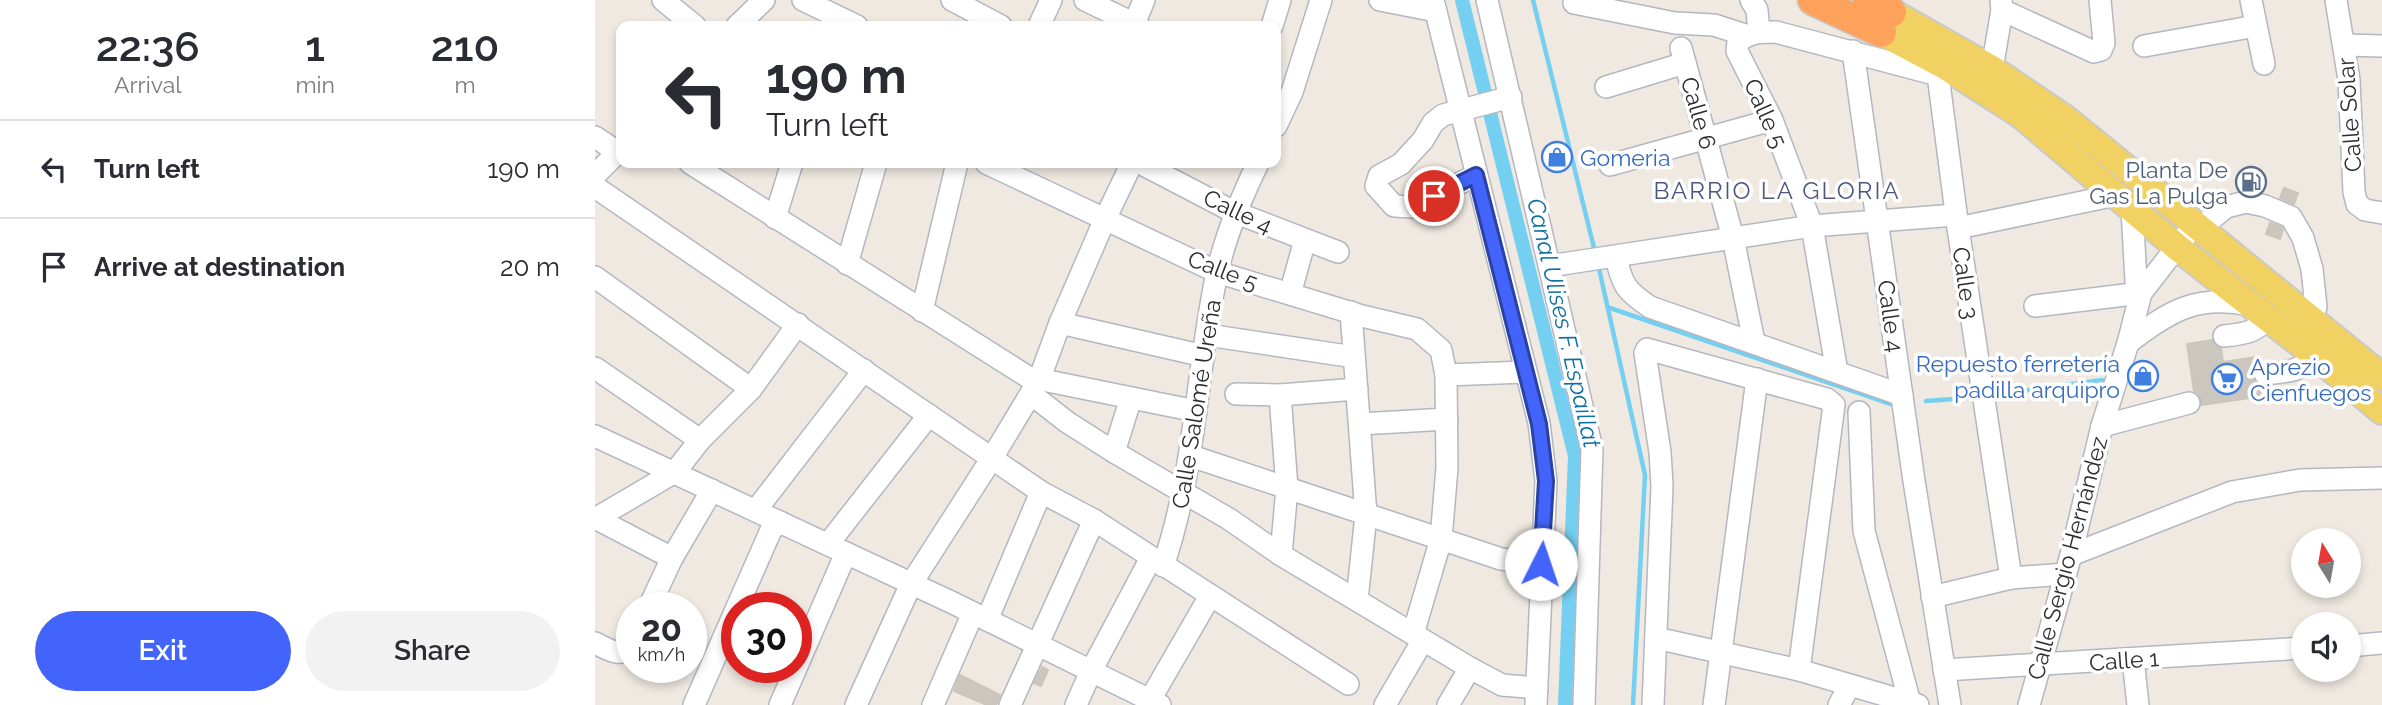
<!DOCTYPE html>
<html lang="en">
<head>
<meta charset="utf-8">
<style>
	body { margin:0; font-family:Raleway,sans-serif; background:#f2f2f3; color:#2b2b33; height:100vh; display:flex; flex-direction:column; font-size:26px; white-space:nowrap }
	* { box-sizing:border-box; margin:0 }
	p { font-size:23px; color:#7c7c81 }
	.icon { flex:none; width:38px; height:38px; fill:none; stroke:currentColor; stroke-width:2; stroke-linecap:round; stroke-linejoin:round }
	.map { position:relative; flex:1; overflow:hidden }
	.sheet { display:flex; flex-direction:column; background:#fff; width:595px }
	.sheet>* { flex:none }
	.top-card { position:absolute; left:21px; top:21px; width:665px; height:147px; border-radius:14px; box-shadow:0 4px 10px #0003; background:#fff; color:#2b2b33; overflow:hidden }
	.needle { width:46px; rotate:349deg }
	.fabs { position:absolute; left:1696px; top:528px; display:grid; gap:14px }
	.fabs a { display:grid; place-items:center; width:70px; height:70px; border-radius:50%; background:#fff; box-shadow:0 4px 10px #0003; font-size:35px }
	.speed { position:absolute; left:21px; top:592px; display:flex; gap:14px; font-size:35px; font-weight:700; text-align:center }
	.speed>* { display:grid; place-content:center; width:91px; height:91px; border-radius:50%; background:#fff; box-shadow:0 4px 10px #0003; line-height:1 }
	.speed small { font-size:18px; font-weight:400 }
	.speed .limit { border:10px solid #d22; background:#fff; color:#111 }
	.pin { position:absolute; display:grid; place-items:center; width:60px; height:60px; color:#fff; margin:-30px; border:4px solid #fff; border-radius:50%; box-shadow:0 2px 7px #0007 }
	.me { position:absolute; width:77px; margin:-38px; rotate:4deg; stroke-linejoin:round; filter:drop-shadow(0 0 5px #0008) }
	.turn { display:flex; align-items:center; gap:24px; height:147px; padding:0 35px; font-size:32px }
	.turn .icon { width:91px; height:91px; stroke-width:2.5 }
	.turn b { display:block; font-size:49px; line-height:60px }
	.eta { display:flex; justify-content:space-evenly; align-items:center; height:119px; text-align:center }
	.eta b { font-size:42px; font-weight:600; line-height:49px }
	.cta { display:flex; gap:14px; margin-top:auto; padding:14px 35px }
	.cta a { flex:1; height:80px; border-radius:42px; background:#4264fb; color:#fff; font-size:28px; font-weight:600; line-height:80px; text-align:center }
	.cta a+a { background:#f2f2f3; color:#2b2b33 }
	ul { padding:0; list-style:none }
	li { display:flex; align-items:center; gap:21px; height:98px; padding:0 35px; border-top:2px solid #e1e1e2 }
	li div { flex:1 }
	li b { display:block; font-size:26px }
	li em { font-style:normal }
	main { display:flex; flex:1; min-height:0 }
	.map>svg:first-child { display:block }
	.lines { fill:none; stroke-linecap:round; stroke-linejoin:round }
	.stream { stroke:#75cff0; stroke-width:4.5 }
	.canal { stroke:#75cff0; stroke-width:14 }
	.building { fill:#cbc7bf; stroke:#cbc5ba; stroke-width:2 }
	.minor-casing { stroke:#b4b7c1; stroke-width:24 }
	.major-casing { stroke:#c9c9c9; stroke-width:30 }
	.highway-casing { stroke:#c9c9c9; stroke-width:33 }
	.minor { stroke:#fff; stroke-width:21 }
	.major { stroke:#f2d163; stroke-width:26 }
	.highway { stroke:#ffa35c; stroke-width:30 }
	.route-casing { stroke:#2b41a3; stroke-width:18 }
	.route { stroke:#4264fb; stroke-width:12 }
	.labels { text-anchor:middle; dominant-baseline:central; stroke-width:7; stroke-linejoin:round; paint-order:stroke }
	.street-label { font-size:23px; fill:#2e2e2e; stroke:#fff }
	.shop-label { font-size:23px; fill:#366cbe; stroke:#fff; text-anchor:start }
	.service-label { font-size:23px; fill:#4e5e75; stroke:#fff; text-anchor:end }
	.neighbourhood-label { font-size:24px; letter-spacing:2px; fill:#4d5680; stroke:#fff }
	.water-label { font-size:24px; font-style:italic; fill:#0d6fa3; stroke:#fff }
</style>
</head>
<body>
<main>
<section class="sheet">
<div class="eta">
<div><b>22:36</b><p>Arrival</p></div>
<div><b>1</b><p>min</p></div>
<div><b>210</b><p>m</p></div>
</div>
<ul>
<li><svg class="icon" aria-label="left" viewBox="0 0 24 24"><path d="M17 20v-9H6M10 6l-5 5 5 5"/></svg><div><b>Turn left</b></div><em>190 m</em></li>
<li><svg class="icon" aria-label="arrive" viewBox="0 0 24 24"><path d="M6 21V4h12l-3 4 3 4H6"/></svg><div><b>Arrive at destination</b></div><em>20 m</em></li>
</ul>
<div class="cta"><a>Exit</a><a>Share</a></div>
</section>
<div class="map">
<svg width="1787" height="705" viewBox="0 0 1787 705">
	<rect width="100%" height="100%" fill="#efe9e1"/>
	<g class="lines">
		<g class="stream">
			<polyline points="938,0 1000,252"/>
			<polyline points="1003,264 1050,475 1038,705"/>
			<polyline points="1015,308 1296,404"/>
			<polyline points="1403,394 1507,380"/>
			<polyline points="1331,401 1373,398"/>
		</g>
		<polyline class="canal" points="867,0 980,456 970,705"/>
	</g>
	<g class="building">
		<polygon points="1689,188 1703,193 1699,204 1685,198"/>
		<polygon points="1675,223 1687,227 1688,230 1685,239 1671,234"/>
		<polygon points="1617,340 1626,348 1628,362 1663,357 1664,363 1658,368 1657,376 1660,382 1668,387 1669,396 1607,405 1604,394 1599,391 1592,344"/>
		<polygon points="447,667 453,670 446,686 439,683"/>
		<polygon points="365,675 405,695 401,705 392,705 359,691"/>
	</g>
	<g class="lines">
		<g class="minor-casing">
			<g id="minor">
				<polyline points="68,0 100,26"/>
				<polyline points="208,0 262,26"/>
				<polyline points="357,0 406,26"/>
				<polyline points="490,0 544,26"/>
				<polyline points="785,0 841,11"/>
				<polyline points="838,0 944,423 951,481 941,705"/>
				<polyline points="892,0 997,449 989,705"/>
				<polyline points="1156,0 1162,10 1164,32"/>
				<polyline points="1656,0 1669,64"/>
				<polyline points="1741,0 1754,80 1759,192 1762,204 1770,210 1787,213"/>
				<polyline points="979,3 1080,23 1119,25 1150,35"/>
				<polyline points="1407,10 1499,52 1506,50 1509,43 1505,0"/>
				<polyline points="539,24 549,0"/>
				<polyline points="142,26 169,0"/>
				<polyline points="444,26 456,0"/>
				<polyline points="677,26 685,0"/>
				<polyline points="1750,45 1787,46"/>
				<polyline points="1549,46 1661,26"/>
				<polyline points="1086,48 1138,238 1159,342"/>
				<polyline points="1258,51 1319,481 1355,705"/>
				<polyline points="1397,69 1407,10 1406,0"/>
				<polyline points="1011,87 1090,63"/>
				<polyline points="681,126 697,92 726,0"/>
				<polyline points="0,137 23,152"/>
				<polyline points="95,163 433,377 601,411"/>
				<polyline points="391,163 622,272 767,316 822,329 846,350 851,375 852,468 846,539 818,634"/>
				<polyline points="545,163 639,212 743,252"/>
				<polyline points="1015,165 1177,120"/>
				<polyline points="0,175 26,149"/>
				<polyline points="881,175 818,207 799,206 781,186 784,176 806,164 828,140 838,123 848,115 916,97"/>
				<polyline points="0,187 446,492 499,520 753,684"/>
				<polyline points="180,218 197,163"/>
				<polyline points="1363,228 1521,195"/>
				<polyline points="1604,229 1631,207 1651,202 1670,206 1696,217 1708,238 1717,269 1721,307 1714,317"/>
				<path d="M1021,257C1027,285 1031,291 1055,307L1307,395"/>
				<polyline points="252,264 281,163"/>
				<polyline points="954,266 1217,226 1361,215"/>
				<polyline points="0,277 156,389"/>
				<polyline points="695,294 710,240"/>
				<polyline points="1440,306 1546,293 1541,281 1537,209"/>
				<polyline points="327,311 362,163"/>
				<polyline points="756,312 771,515 762,600"/>
				<polyline points="465,323 609,356"/>
				<polyline points="612,335 759,357"/>
				<path d="M1629,336C1648,334 1660,333 1673,318"/>
				<path d="M1533,343C1574,311 1602,294 1655,305"/>
				<polyline points="0,368 105,440"/>
				<path d="M1242,372L1217,226L1177,120L1142,51L1143,42C1154,32 1166,32 1181,32L1343,75L1363,228L1416,578"/>
				<path d="M1670,374C1693,371 1704,373 1720,355"/>
				<polyline points="851,375 930,372"/>
				<polyline points="436,394 472,422 519,452 634,519 686,555 875,668 907,685 942,688"/>
				<polyline points="641,394 685,395 762,389"/>
				<polyline points="685,395 692,488 686,555"/>
				<polyline points="1264,412 1269,531 1315,703"/>
				<polyline points="765,424 852,419"/>
				<polyline points="1507,426 1594,403"/>
				<polyline points="0,436 356,602 565,705"/>
				<polyline points="519,452 536,398"/>
				<polyline points="596,456 906,559 946,564"/>
				<polyline points="161,510 269,370"/>
				<polyline points="0,518 77,558"/>
				<polyline points="0,519 80,472 105,440 156,389 203,324"/>
				<polyline points="233,544 334,415"/>
				<polyline points="1476,555 1637,492 1705,480 1787,478"/>
				<path d="M568,566C601,470 601,371 622,273C631,234 646,198 663,163"/>
				<polyline points="1337,597 1416,578 1470,574"/>
				<polyline points="54,607 77,558 117,490"/>
				<polyline points="392,620 446,492"/>
				<polyline points="1061,638 1204,670 1323,705"/>
				<path d="M0,643C13,649 27,660 37,644"/>
				<polyline points="1754,646 1787,643"/>
				<polyline points="1538,659 1543,705"/>
				<polyline points="1349,670 1708,648"/>
				<polyline points="99,705 176,530 185,522"/>
				<polyline points="185,705 251,553"/>
				<polyline points="261,705 316,584 397,458 444,380 465,323 510,219 537,163"/>
				<polyline points="338,705 378,613"/>
				<polyline points="415,705 499,520"/>
				<polyline points="481,705 496,671 556,558"/>
				<polyline points="552,705 615,596"/>
				<polyline points="790,705 828,640"/>
				<polyline points="853,705 875,668"/>
				<polyline points="1058,705 1067,486 1065,452 1050,353 1052,349 1232,399 1239,405 1204,670"/>
				<polyline points="1119,705 1162,379"/>
				<polyline points="1244,705 1254,686"/>
				<polyline points="1434,705 1476,555 1507,426 1533,343 1546,293 1599,225"/>
			</g>
		</g>
		<g class="major-casing">
			<g id="major">
				<polyline points="1296,12 1397,69 1472,120 1787,377"/>
				<polyline points="1286,32 1350,66 1425,114 1582,247 1720,355 1787,411"/>
			</g>
		</g>
		<g class="highway-casing">
			<g id="highway">
				<polyline points="1218,0 1286,32"/>
				<polyline points="1273,0 1296,12"/>
			</g>
		</g>
		<use href="#minor" class="minor"/>
		<use href="#major" class="major"/>
		<use href="#highway" class="highway"/>
	</g>
	<g class="lines">
		<g class="route-casing">
			<polyline id="route" points="839,196 881,175 944,424 951,481 946,564"/>
		</g>
		<use href="#route" class="route"/>
	</g>
	<defs>
		<g id="shop-ring" transform="scale(1.575)"><circle r="9.5" fill="#fff" stroke="#3f7fe0" stroke-width="1.5"/><path d="M-5-2.5h2.3a2.7 3.5 0 0 1 5.4 0H5L5.5 6h-11ZM-1.5-2.5h3a1.5 2.3 0 0 0-3 0Z" fill="#3f7fe0"/></g>
		<g id="fuel-ring" transform="scale(1.575)"><circle r="9.5" fill="#fff" stroke="#5c6f8a" stroke-width="1.5"/><path d="M-5.5-6h7V0h2V4h1.3V-2.5L3-4.5l.8-.8L6-3V5H2.5V1h-1V6h-7ZM-4.2-4.7v3.2H.2V-4.7Z" fill="#5c6f8a"/></g>
		<g id="supermarket-ring" transform="scale(1.575)"><circle r="9.5" fill="#fff" stroke="#3f7fe0" stroke-width="1.5"/><path d="M-6-5.5h2.5l.6 2H6L4.5 2H-2.5L-4.4-4H-6ZM-1.5 3.2a1.3 1.3 0 1 0 .1 0ZM3 3.2a1.3 1.3 0 1 0 .1 0Z" fill="#3f7fe0"/></g>
	</defs>
	<g fill-rule="evenodd">
		<use href="#shop-ring" x="962" y="157"/>
		<use href="#fuel-ring" x="1656" y="182"/>
		<use href="#shop-ring" x="1548" y="376"/>
		<use href="#supermarket-ring" x="1632" y="379"/>
	</g>
	<g class="labels">
		<g class="street-label">
			<text transform="translate(1104 113) rotate(74)">Calle 6</text>
			<text transform="translate(1171 113) rotate(66)">Calle 5</text>
			<text transform="translate(1754 115) rotate(-94)">Calle Solar</text>
			<text transform="translate(643 211) rotate(25)">Calle 4</text>
			<text transform="translate(628 270) rotate(21)">Calle 5</text>
			<text transform="translate(1371 283) rotate(82)">Calle 3</text>
			<text transform="translate(1296 316) rotate(82)">Calle 4</text>
			<text transform="translate(601 404) rotate(-81)">Calle Salomé Ureña</text>
			<text transform="translate(1472 558) rotate(-75)">Calle Sergio Hernández</text>
			<text transform="translate(1529 660) rotate(-4)">Calle 1</text>
		</g>
		<g class="shop-label">
			<text x="985" y="157">Gomeria</text>
			<text x="1525" y="363" text-anchor="end">Repuesto ferretería<tspan x="1525" dy="26">padilla arquipro</tspan></text>
			<text x="1655" y="366">Aprezio<tspan x="1655" dy="26">Cienfuegos</tspan></text>
		</g>
		<g class="service-label">
			<text x="1633" y="169">Planta De<tspan x="1633" dy="26">Gas La Pulga</tspan></text>
		</g>
		<g class="neighbourhood-label">
			<text x="1182" y="190">BARRIO LA GLORIA</text>
		</g>
		<g class="water-label">
			<text transform="translate(969 323) rotate(77)">Canal Ulises F. Espaillat</text>
		</g>
	</g>
</svg>
<div class="fabs">
<a><svg class="needle" viewBox="-14 -14 28 28"><path d="M0-13l5 13h-10z" fill="#e53935"/><path d="M0 13l5-13h-10z" fill="#7c7c81"/></svg></a>
<a><svg class="icon" aria-label="sound" viewBox="0 0 24 24"><path d="M4 9h4l5-4v14l-5-4H4zM17 9q2 3 0 6"/></svg></a>
</div>
<div class="speed"><div>20<small>km/h</small></div><div class="limit">30</div></div>
<div class="pin" style="left:839px;top:196px;background:#d93025"><svg class="icon" aria-label="arrive" viewBox="0 0 24 24"><path d="M6 21V4h12l-3 4 3 4H6"/></svg></div>
<svg class="me" style="left:946px;top:564px" viewBox="-20 -20 40 40"><circle r="19" fill="#fff"/><path d="M0-13L10 11 0 6-10 11z" fill="#4264fb"/></svg>
<div class="top-card">
<div class="turn"><svg class="icon" aria-label="left" viewBox="0 0 24 24"><path d="M17 20v-9H6M10 6l-5 5 5 5"/></svg><div><b>190 m</b>Turn left</div></div>
</div>
</div>
</main>
</body>
</html>
